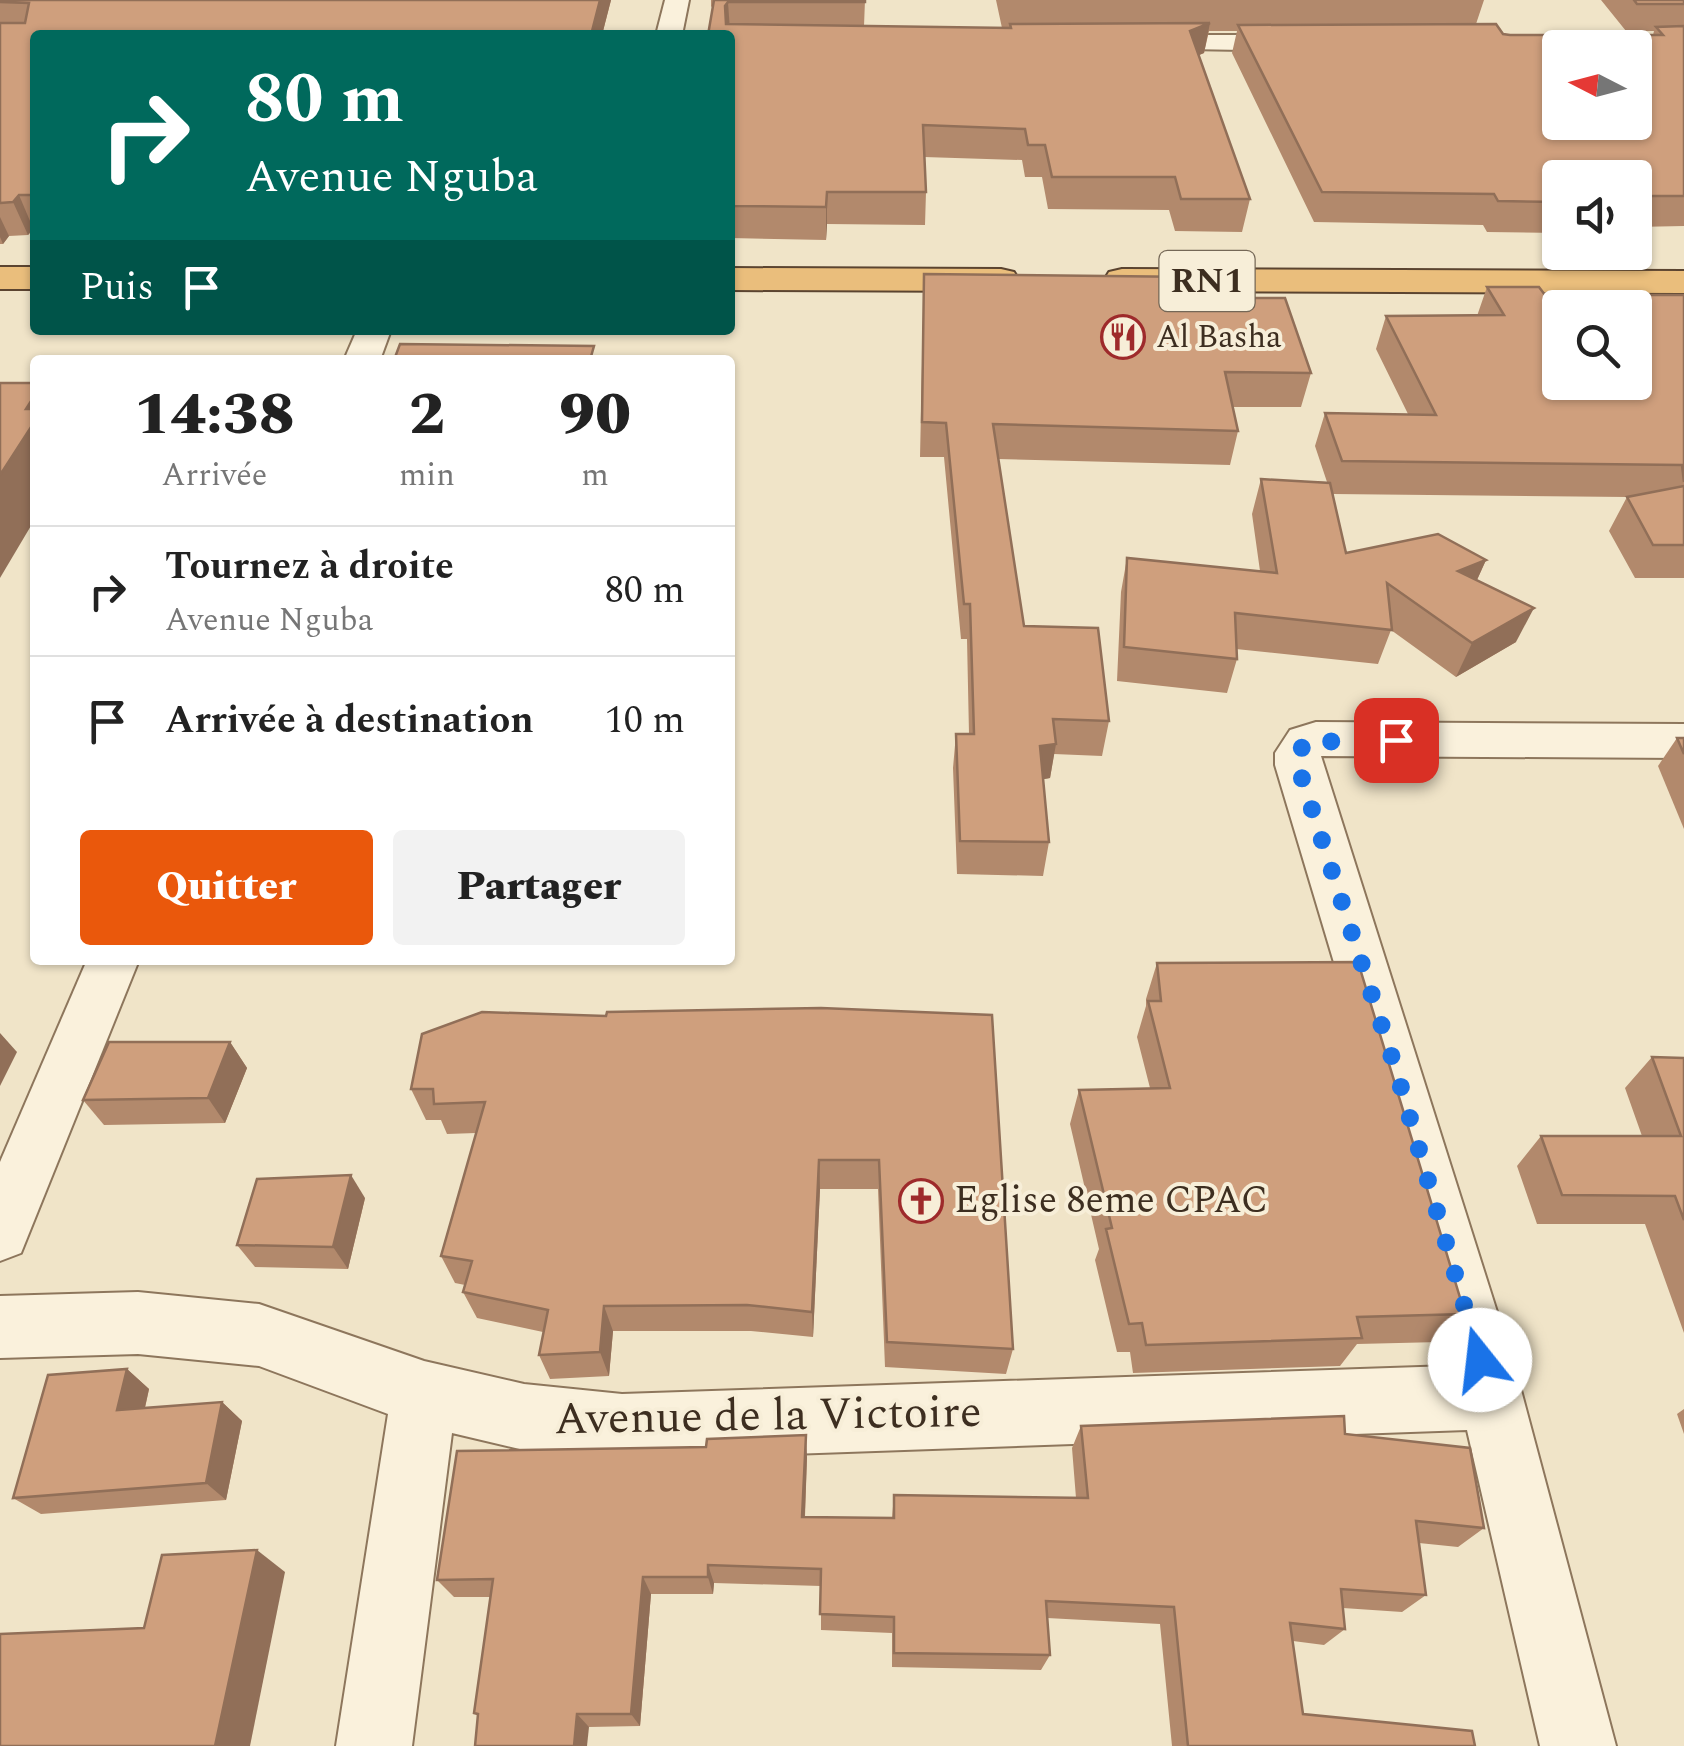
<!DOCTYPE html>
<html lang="fr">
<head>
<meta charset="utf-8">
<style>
	body { margin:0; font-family:Spectral,serif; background:#f2f2f2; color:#222; height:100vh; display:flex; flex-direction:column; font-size:38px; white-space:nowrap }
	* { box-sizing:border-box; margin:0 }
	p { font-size:32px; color:#767676 }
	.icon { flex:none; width:55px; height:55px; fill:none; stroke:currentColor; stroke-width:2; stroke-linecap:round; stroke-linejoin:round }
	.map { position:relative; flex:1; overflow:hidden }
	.details { position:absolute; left:30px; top:355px; width:705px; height:610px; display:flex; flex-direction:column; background:#fff; border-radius:10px; box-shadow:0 2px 8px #0004 }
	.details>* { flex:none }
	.hud { position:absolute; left:30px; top:30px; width:705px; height:305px; border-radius:10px; box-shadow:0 2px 8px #0004; background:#00695c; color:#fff; overflow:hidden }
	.needle { width:65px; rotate:276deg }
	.fabs { position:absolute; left:1542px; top:30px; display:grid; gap:20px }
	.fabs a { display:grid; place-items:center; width:110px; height:110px; border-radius:10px; background:#fff; box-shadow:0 2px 8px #0004; font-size:50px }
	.pin { position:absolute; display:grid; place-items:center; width:85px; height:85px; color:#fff; margin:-42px; border-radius:20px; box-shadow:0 5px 15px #0006 }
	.me { position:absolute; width:110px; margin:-55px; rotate:344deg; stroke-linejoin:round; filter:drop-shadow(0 0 8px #0008) }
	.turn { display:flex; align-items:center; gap:35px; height:210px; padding:0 50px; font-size:45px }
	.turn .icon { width:130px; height:130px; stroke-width:2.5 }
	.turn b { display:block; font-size:70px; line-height:85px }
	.then { display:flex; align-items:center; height:95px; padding:0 50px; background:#0003; gap:20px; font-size:38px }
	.eta { display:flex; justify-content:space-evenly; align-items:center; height:170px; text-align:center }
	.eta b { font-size:60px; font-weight:800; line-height:70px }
	.action { display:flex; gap:20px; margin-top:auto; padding:20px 50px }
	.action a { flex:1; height:115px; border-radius:10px; background:#ea580c; color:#fff; font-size:40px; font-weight:800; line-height:115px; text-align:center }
	.action a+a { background:#f2f2f2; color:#222 }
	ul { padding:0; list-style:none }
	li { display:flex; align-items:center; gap:30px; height:130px; padding:0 50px; border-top:2px solid #e0e0e0 }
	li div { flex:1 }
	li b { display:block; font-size:38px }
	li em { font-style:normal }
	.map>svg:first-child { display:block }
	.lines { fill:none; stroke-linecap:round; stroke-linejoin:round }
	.minor-casing { stroke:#8d765c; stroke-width:4 }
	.trunk-casing { stroke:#5b4430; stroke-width:4 }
	.minor { fill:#faf1dc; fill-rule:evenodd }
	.trunk { fill:#eabe7c; fill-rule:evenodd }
	.wall { fill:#b2896c }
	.shaded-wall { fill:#916f58 }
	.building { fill:#cf9f7d; stroke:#916f58; stroke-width:2.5; fill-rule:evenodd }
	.route { stroke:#1a73e8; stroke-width:18; stroke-dasharray:0 32.4 }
	.labels { text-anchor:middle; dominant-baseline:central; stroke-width:8; stroke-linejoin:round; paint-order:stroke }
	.far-poi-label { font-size:32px; fill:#3d2e20; stroke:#f7eed8; text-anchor:start }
	.shield { fill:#f7eed8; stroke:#756857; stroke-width:2.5 }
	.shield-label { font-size:35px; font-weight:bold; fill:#3d2e20 }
	.poi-label { font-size:38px; fill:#3d2e20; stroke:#f7eed8; text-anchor:start }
	.near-street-label { font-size:45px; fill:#3d2e20; stroke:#f7eed8 }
</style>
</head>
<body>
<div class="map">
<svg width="1684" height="1746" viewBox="0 0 1684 1746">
	<rect width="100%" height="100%" fill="#f0e4c8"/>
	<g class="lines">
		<g class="minor-casing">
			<g id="minor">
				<polygon points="665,0 689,0 682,35 656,35"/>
				<polygon points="1139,35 1304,35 1317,43 1304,51 1130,48 1126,43"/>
				<polygon points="357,330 391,330 380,360 344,360"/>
				<polygon points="1316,722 1684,724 1684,758 1321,756 1517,1375 1616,1746 1540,1746 1467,1430 622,1460 524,1450 452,1433 412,1746 336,1746 388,1414 259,1366 138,1354 0,1358 0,1296 138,1292 259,1304 424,1361 524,1384 622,1394 1450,1366 1384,1130 1275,765 1275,753 1290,730"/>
				<polygon points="87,960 139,960 21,1253 0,1261 0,1162"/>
			</g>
		</g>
		<g class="trunk-casing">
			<g id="trunk">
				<rect x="0" y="267" width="35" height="22"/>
				<polygon points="730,268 1001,269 1014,272 1019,280 1014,288 1001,291 730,290"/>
				<polygon points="1122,269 1684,271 1684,293 1122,291 1109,288 1104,280 1109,272"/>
			</g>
		</g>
		<use href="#minor" class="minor"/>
		<use href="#trunk" class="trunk"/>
	</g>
	<g class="wall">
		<polygon points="0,0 611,0 602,35 35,35 35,228 28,235 9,236 3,244 0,244"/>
		<polygon points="711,0 865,0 864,26 1002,28 996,0 1484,0 1476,24 1503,34 1653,35 1654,31 1626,31 1601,0 1684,0 1684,226 1635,227 1635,178 1560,178 1560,233 1487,232 1483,225 1314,222 1232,53 1237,31 1209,31 1204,53 1199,55 1250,199 1242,232 1175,231 1169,210 1048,209 1042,177 1025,177 1022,160 924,157 926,192 925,225 827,224 826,240 730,238 730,35 711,6"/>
		<polygon points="924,274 1201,298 1311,373 1301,407 1233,407 1238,431 1230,465 998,459 1024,626 1109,721 1102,756 1054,754 1050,778 1043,779 1049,842 1043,876 957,874 953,768 956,734 969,734 967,639 961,639 944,457 920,457"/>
		<polygon points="1487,287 1545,295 1684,295 1684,578 1635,578 1609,531 1627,497 1333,494 1346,553 1486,560 1477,580 1516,642 1456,677 1391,630 1378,664 1236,649 1237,659 1227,693 1117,681 1121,592 1127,558 1260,571 1252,514 1261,479 1327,482 1315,446 1325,413 1408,414 1376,349 1386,316 1477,316"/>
		<polygon points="1677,738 1684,738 1684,829 1658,766"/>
		<polygon points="1157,963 1465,1314 1440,1342 1357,1344 1340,1366 1133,1373 1130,1352 1117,1352 1095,1260 1099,1249 1070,1124 1079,1090 1150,1088 1137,1037 1146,1006 1146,999"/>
		<polygon points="821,1008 1013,1349 1006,1374 885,1367 878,1189 820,1189 813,1337 751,1331 613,1331 609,1376 550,1379 539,1355 543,1332 477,1318 463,1292 465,1285 455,1283 441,1256 476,1133 447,1134 441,1120 426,1120 411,1089 606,1016"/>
		<polygon points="230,1042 247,1068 225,1123 104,1125 83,1100"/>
		<polygon points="1652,1057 1684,1058 1684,1333 1645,1224 1537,1224 1517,1166 1541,1136 1642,1136 1625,1088"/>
		<polygon points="365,1198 348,1269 255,1267 237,1245"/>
		<polygon points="127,1369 149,1389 145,1408 222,1402 242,1421 226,1500 41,1514 13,1498"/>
		<polygon points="1684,1409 1684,1434 1677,1414"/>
		<polygon points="1081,1426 1345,1434 1484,1528 1458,1547 1419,1543 1426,1595 1402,1612 1343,1608 1345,1629 1324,1645 1293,1641 1303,1714 1475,1746 1172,1746 1160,1624 1047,1618 1050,1655 1041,1670 892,1667 892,1633 821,1630 821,1586 714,1583 713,1594 651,1594 640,1726 589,1727 478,1716 474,1713 490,1597 454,1597 437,1580 807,1457 805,1517 892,1518 894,1495 1076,1498 1072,1448"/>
	</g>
	<g class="shaded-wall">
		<polygon points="600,0 611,0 602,35 591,35"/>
		<polygon points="728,2 730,31 726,35 725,6"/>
		<polygon points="1210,23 1204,53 1185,61 1190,31"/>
		<polygon points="827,192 827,224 826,240 826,207"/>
		<polygon points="19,195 33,228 28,235 13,202"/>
		<polygon points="0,217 9,236 3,244 0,237"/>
		<polygon points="35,395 35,519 0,578 0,475 26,409"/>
		<polygon points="1486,560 1470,595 1458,571"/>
		<polygon points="1534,608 1516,642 1456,677 1472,643"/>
		<polygon points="1056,744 1050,778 1034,781 1040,746"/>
		<polygon points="0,1033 17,1052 0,1086"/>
		<polygon points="230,1042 247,1068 225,1123 208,1098"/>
		<polygon points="819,1160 820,1189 813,1337 812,1312"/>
		<polygon points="351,1175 365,1198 348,1269 333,1247"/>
		<polygon points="604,1306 613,1331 609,1376 600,1352"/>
		<polygon points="127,1369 149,1389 140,1429 117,1410"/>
		<polygon points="222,1402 242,1421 226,1500 206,1483"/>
		<polygon points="806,1435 807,1457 804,1536 802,1517"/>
		<polygon points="257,1550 285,1572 250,1746 215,1746"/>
		<polygon points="708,1565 714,1583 713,1594 708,1577"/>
		<polygon points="643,1577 651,1594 640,1726 631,1714"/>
		<polygon points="577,1714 589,1727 587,1746 574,1746"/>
	</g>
	<g class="building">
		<polygon points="0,0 600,0 591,35 35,35 35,195 19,195 13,202 0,203 0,23 25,23 29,3 0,2"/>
		<polygon points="714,0 865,0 865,2 728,2 725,6 726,24 1011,28 1010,24 1210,23 1190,31 1250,199 1181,199 1175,177 1052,177 1045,145 1028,145 1025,129 923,125 926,192 827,192 826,207 730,206 730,35 708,35"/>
		<polygon points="1634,0 1684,0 1684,4 1637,4"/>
		<path d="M1496,24L1503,34L1510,35H1663L1656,27L1684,26V196H1635V178H1560V202L1498,201L1494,194L1322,192L1238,25ZM1560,48H1635V122H1560Z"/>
		<polygon points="924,274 1196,277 1201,298 1285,298 1311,373 1225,372 1238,431 993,424 1024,626 1098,628 1109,721 1053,719 1056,744 1040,746 1049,842 960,841 956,734 974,734 970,604 964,604 946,423 922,422"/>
		<path d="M1487,287H1539L1545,295H1684V482L1682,465L1342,461L1325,413L1436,415L1386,316L1504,315ZM1560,308H1635V382H1560Z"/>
		<polygon points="400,344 594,346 590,360 394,360"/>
		<polygon points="0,383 35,383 35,395 26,409 35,409 35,421 0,475"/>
		<polygon points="1261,479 1330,483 1346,553 1438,534 1486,560 1458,571 1534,608 1472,643 1387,583 1392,630 1235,613 1237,659 1124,647 1127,558 1277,573"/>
		<polygon points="1684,486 1684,545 1653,545 1627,497"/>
		<polygon points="1677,738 1684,738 1684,754"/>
		<polygon points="1358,962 1465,1314 1357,1317 1362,1338 1146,1345 1142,1323 1129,1324 1106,1229 1112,1228 1079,1090 1170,1088 1148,1001 1161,1001 1157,963"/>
		<polygon points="821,1008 992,1015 1013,1349 887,1342 879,1160 819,1160 812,1312 747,1305 604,1306 600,1352 539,1355 548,1310 463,1292 472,1261 441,1256 485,1102 434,1104 433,1089 411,1089 422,1034 482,1012 606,1016 607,1012"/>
		<polygon points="109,1042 230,1042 208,1098 83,1100"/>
		<polygon points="1652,1057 1684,1058 1684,1220 1675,1196 1562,1195 1541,1136 1681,1136"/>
		<polygon points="351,1175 333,1247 237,1245 257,1179"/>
		<polygon points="127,1369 117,1410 222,1402 206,1483 13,1498 48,1375"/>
		<polygon points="1344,1416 1345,1434 1470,1448 1484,1528 1416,1521 1426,1595 1341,1589 1345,1629 1290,1623 1303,1714 1472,1731 1475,1746 1188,1746 1174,1607 1046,1601 1050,1655 894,1653 894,1617 820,1614 821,1569 708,1565 708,1577 643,1577 631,1714 577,1714 574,1746 475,1746 478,1714 474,1713 493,1579 437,1580 457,1451 706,1447 707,1439 806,1435 802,1517 894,1518 894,1495 1088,1498 1081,1426"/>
		<polygon points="257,1550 215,1746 0,1746 0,1634 144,1628 162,1555"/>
	</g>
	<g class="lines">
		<polyline class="route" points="1396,740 1306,742 1298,753 1298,766 1396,1070 1480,1360"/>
	</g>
	<defs>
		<g id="restaurant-ring" transform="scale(2.25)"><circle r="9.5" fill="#f7eed8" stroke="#9e2a2b" stroke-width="1.5"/><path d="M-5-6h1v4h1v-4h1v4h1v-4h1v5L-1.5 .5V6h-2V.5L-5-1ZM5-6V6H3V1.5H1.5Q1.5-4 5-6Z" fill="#9e2a2b"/></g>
		<g id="church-ring" transform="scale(2.25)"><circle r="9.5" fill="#f7eed8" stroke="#9e2a2b" stroke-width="1.5"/><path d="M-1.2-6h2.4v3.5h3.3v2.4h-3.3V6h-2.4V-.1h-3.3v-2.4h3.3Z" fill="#9e2a2b"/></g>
	</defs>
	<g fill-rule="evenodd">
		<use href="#restaurant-ring" x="1123" y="337"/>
		<use href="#church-ring" x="921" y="1201"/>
	</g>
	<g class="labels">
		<g class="far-poi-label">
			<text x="1156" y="337">Al Basha</text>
		</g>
		<rect class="shield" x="1159.5" y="251" width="95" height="60" rx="8"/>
		<g class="shield-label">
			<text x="1207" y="281">RN1</text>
		</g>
		<g class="poi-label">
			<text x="954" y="1201">Eglise 8eme CPAC</text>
		</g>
		<g class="near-street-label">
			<text transform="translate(768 1416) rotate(-1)">Avenue de la Victoire</text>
		</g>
	</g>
</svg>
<div class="fabs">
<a><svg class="needle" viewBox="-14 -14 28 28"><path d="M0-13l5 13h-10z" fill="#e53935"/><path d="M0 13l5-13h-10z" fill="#767676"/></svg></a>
<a><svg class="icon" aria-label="sound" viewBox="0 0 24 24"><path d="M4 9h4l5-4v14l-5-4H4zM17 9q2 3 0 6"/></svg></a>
<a><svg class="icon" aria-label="search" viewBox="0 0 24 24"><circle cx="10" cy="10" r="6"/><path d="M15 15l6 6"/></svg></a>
</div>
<div class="pin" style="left:1396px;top:740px;background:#d93025"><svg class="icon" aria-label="arrive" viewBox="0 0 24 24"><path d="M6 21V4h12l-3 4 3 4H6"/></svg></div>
<svg class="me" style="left:1480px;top:1360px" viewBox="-20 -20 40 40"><circle r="19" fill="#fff"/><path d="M0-13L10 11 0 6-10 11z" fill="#1a73e8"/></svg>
<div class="hud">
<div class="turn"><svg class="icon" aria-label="right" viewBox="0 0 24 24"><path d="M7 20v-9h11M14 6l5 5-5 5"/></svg><div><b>80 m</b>Avenue Nguba</div></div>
<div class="then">Puis<svg class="icon" aria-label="arrive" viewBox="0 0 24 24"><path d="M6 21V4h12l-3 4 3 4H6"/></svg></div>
</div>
<section class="details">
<div class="eta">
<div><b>14:38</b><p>Arrivée</p></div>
<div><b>2</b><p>min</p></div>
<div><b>90</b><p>m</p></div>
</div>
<ul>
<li><svg class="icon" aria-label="right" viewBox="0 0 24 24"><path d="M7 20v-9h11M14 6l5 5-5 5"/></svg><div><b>Tournez à droite</b><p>Avenue Nguba</p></div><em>80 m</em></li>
<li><svg class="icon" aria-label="arrive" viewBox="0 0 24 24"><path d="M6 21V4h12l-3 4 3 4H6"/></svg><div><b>Arrivée à destination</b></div><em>10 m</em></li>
</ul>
<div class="action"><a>Quitter</a><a>Partager</a></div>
</section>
</div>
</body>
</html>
